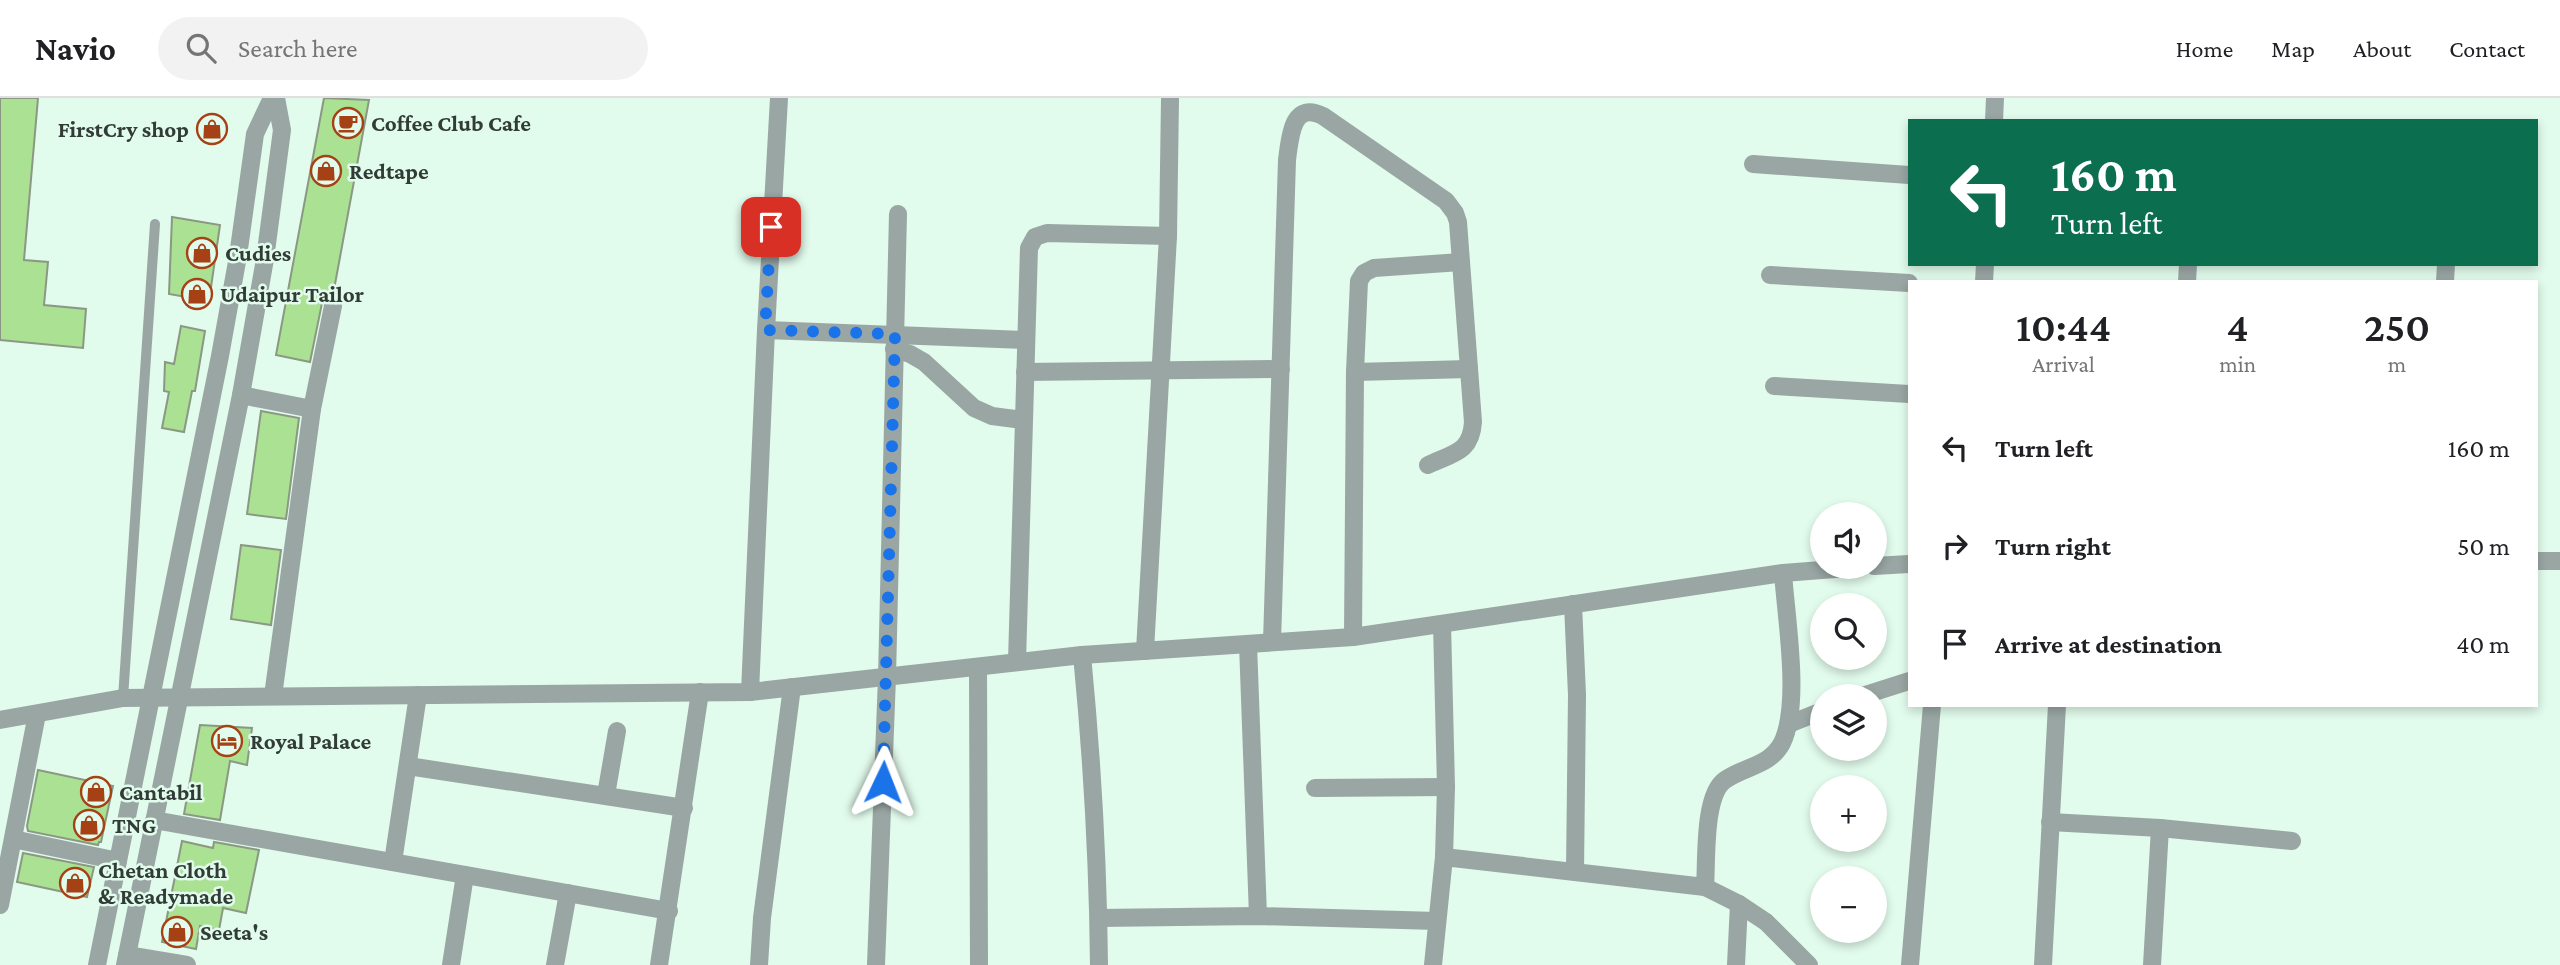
<!DOCTYPE html>
<html lang="en">
<head>
<meta charset="utf-8">
<style>
	body { margin:0; font-family:"Crimson Pro",serif; background:#f2f2f2; color:#202124; height:100vh; display:flex; flex-direction:column; font-size:26px; white-space:nowrap }
	* { box-sizing:border-box; margin:0 }
	p { font-size:23px; color:#757577 }
	.icon { flex:none; width:38px; height:38px; fill:none; stroke:currentColor; stroke-width:2; stroke-linecap:round; stroke-linejoin:round }
	.map { position:relative; flex:1; overflow:hidden }
	.panel { position:absolute; left:1908px; top:182px; width:630px; height:427px; display:flex; flex-direction:column; background:#fff; border-radius:0px; box-shadow:0 4px 10px #0003 }
	.panel>* { flex:none }
	.banner { position:absolute; left:1908px; top:21px; width:630px; height:147px; border-radius:0px; box-shadow:0 4px 10px #0003; background:#0b6e4f; color:#fff; overflow:hidden }
	.tools { position:absolute; left:1810px; top:404px; display:grid; gap:14px }
	.tools a { display:grid; place-items:center; width:77px; height:77px; border-radius:50%; background:#fff; box-shadow:0 4px 10px #0003; font-size:35px }
	.pin { position:absolute; display:grid; place-items:center; width:60px; height:60px; color:#fff; margin:-30px; border-radius:14px; box-shadow:0 4px 10px #0006 }
	.me { position:absolute; width:77px; margin:-38px; rotate:2deg; stroke-linejoin:round; filter:drop-shadow(0 0 5px #0008) }
	.turn { display:flex; align-items:center; gap:24px; height:147px; padding:0 28px; font-size:32px }
	.turn .icon { width:91px; height:91px; stroke-width:2.5 }
	.turn b { display:block; font-size:49px; line-height:60px }
	.eta { display:flex; justify-content:space-evenly; align-items:center; height:119px; text-align:center }
	.eta b { font-size:42px; font-weight:600; line-height:49px }
	ul { padding:0; list-style:none }
	li { display:flex; align-items:center; gap:21px; height:98px; padding:0 28px }
	li div { flex:1 }
	li b { display:block; font-size:26px }
	li em { font-style:normal }
	header { display:flex; align-items:center; gap:42px; box-sizing:border-box; height:98px; padding:0 35px; background:#fff; border-bottom:2px solid #e0e0e0 }
	header strong { font-size:33px }
	nav { display:flex; gap:38px; margin-inline-start:auto; font-size:24px }
	.search { width:490px; height:63px; background:#f2f2f2; display:flex; align-items:center; gap:18px; box-sizing:border-box; padding:0 24px; border-radius:38px; color:#757577; font-size:26px }
	.map>svg:first-child { display:block }
	.building { fill:#abe193; stroke:#8a9884; stroke-width:2 }
	.lines { fill:none; stroke-linecap:round; stroke-linejoin:round }
	.service { stroke:#99a6a4; stroke-width:10 }
	.minor { stroke:#99a6a4; stroke-width:18 }
	.tertiary { stroke:#99a6a4; stroke-width:18 }
	.route { stroke:#1a73e8; stroke-width:12; stroke-dasharray:0 21.6 }
	.labels { text-anchor:middle; dominant-baseline:central; stroke-width:5; stroke-linejoin:round; paint-order:stroke }
	.poi-label { font-size:23px; font-weight:bold; fill:#323c36; stroke:#e1fbec; text-anchor:start }
</style>
</head>
<body>
<header>
<strong>Navio</strong>
<div class="search"><svg class="icon" aria-label="search" viewBox="0 0 24 24"><circle cx="10" cy="10" r="6"/><path d="M15 15l6 6"/></svg>Search here</div>
<nav><a>Home</a><a>Map</a><a>About</a><a>Contact</a></nav>
</header>
<div class="map">
<svg width="2560" height="867" viewBox="0 0 2560 867">
	<rect width="100%" height="100%" fill="#e1fbec"/>
	<g class="building">
		<polygon points="0,0 38,0 24,162 48,164 44,207 86,211 83,250 0,242"/>
		<polygon points="324,0 369,2 333,197 325,200 322,205 310,264 276,257"/>
		<polygon points="172,119 220,127 209,203 169,196"/>
		<polygon points="181,228 205,233 195,293 192,293 184,334 162,330 169,294 164,293 165,264 174,266"/>
		<polygon points="261,313 299,320 286,421 247,416"/>
		<polygon points="241,447 281,452 271,527 231,521"/>
		<polygon points="200,627 252,630 247,667 230,663 220,722 184,716"/>
		<polygon points="38,672 113,688 101,744 99,744 98,747 28,733 27,728"/>
		<polygon points="182,743 213,750 214,744 259,752 246,815 223,810 219,832 200,828 196,851 162,844"/>
		<polygon points="23,755 94,769 87,799 17,784"/>
	</g>
	<g class="lines">
		<polyline class="service" points="123,600 155,126"/>
		<g class="minor">
			<polyline points="1994,23 1995,0"/>
			<polyline points="1753,66 1909,77"/>
			<polyline points="1770,177 1909,185"/>
			<polyline points="1984,184 1985,166"/>
			<polyline points="2187,184 2188,166"/>
			<polyline points="2445,184 2446,166"/>
			<polyline points="766,232 1025,242"/>
			<polyline points="894,251 910,256 924,264 974,310 992,318 1023,322"/>
			<polyline points="1025,274 1281,271"/>
			<polyline points="1355,274 1469,271"/>
			<polyline points="1774,288 1909,296"/>
			<polyline points="241,297 312,311"/>
			<polyline points="2536,463 2560,463"/>
			<polyline points="1874,468 1909,466"/>
			<polyline points="1573,506 1577,597 1575,774"/>
			<polyline points="1442,526 1446,689 1444,759"/>
			<polyline points="1353,539 1355,274 1359,183 1364,175 1374,170 1461,164"/>
			<path d="M1272,544L1287,62C1290,41 1291,2 1323,18L1446,103L1455,115L1458,124L1473,324C1471,355 1453,355 1428,367"/>
			<polyline points="1248,546 1258,818"/>
			<polyline points="1145,553 1168,138 1170,1"/>
			<path d="M1082,557C1092,660 1098,763 1099,867"/>
			<polyline points="1017,564 1029,150 1035,139 1047,135 1168,138"/>
			<polyline points="978,569 979,867"/>
			<polyline points="750,594 766,232 779,0"/>
			<polyline points="273,598 312,311 333,208"/>
			<polyline points="1862,598 1909,583"/>
			<polyline points="0,622 123,600 750,594 1082,557 1353,539 1783,475 1861,469"/>
			<polyline points="1789,626 1822,613"/>
			<polyline points="408,668 684,710"/>
			<polyline points="1315,690 1446,689"/>
			<polyline points="606,697 617,633"/>
			<polyline points="154,722 669,813"/>
			<polyline points="2050,724 2160,730 2292,743"/>
			<polyline points="13,741 118,763"/>
			<polyline points="393,764 418,597"/>
			<polyline points="1705,789 1739,806 1766,824 1809,867"/>
			<polyline points="0,807 37,616"/>
			<polyline points="1099,820 1258,818 1437,823"/>
			<polyline points="127,857 187,867"/>
			<polyline points="451,867 465,777"/>
			<polyline points="555,867 568,795"/>
			<polyline points="659,867 700,594"/>
			<polyline points="759,867 762,820 792,589"/>
			<polyline points="876,867 887,579 898,116"/>
			<path d="M1433,867L1444,759L1705,789C1707,764 1703,697 1725,682C1745,668 1770,668 1782,645C1801,606 1786,520 1783,475"/>
			<polyline points="1736,867 1739,806"/>
			<polyline points="1910,867 1932,607"/>
			<polyline points="2043,867 2057,607"/>
			<polyline points="2152,867 2160,730"/>
		</g>
		<g class="tertiary">
			<polyline points="97,867 220,258 238,158 255,36 272,0"/>
			<polyline points="125,867 241,297 265,161 282,32 276,0"/>
		</g>
	</g>
	<g class="lines">
		<polyline class="route" points="771,129 765,232 895,236 883,684"/>
	</g>
	<defs>
		<g id="cafe-ring" transform="scale(1.575)"><circle r="9.5" fill="#e1fbec" stroke="#a64115" stroke-width="1.5"/><path d="M-5.5-4.5H6V0H3Q3 3.5 0 3.5H-2.5Q-5.5 3.5-5.5 0ZM3-3.2v2h1.7v-2ZM-6 4.5H4V6H-6Z" fill="#a64115"/></g>
		<g id="shop-ring" transform="scale(1.575)"><circle r="9.5" fill="#e1fbec" stroke="#a64115" stroke-width="1.5"/><path d="M-5-2.5h2.3a2.7 3.5 0 0 1 5.4 0H5L5.5 6h-11ZM-1.5-2.5h3a1.5 2.3 0 0 0-3 0Z" fill="#a64115"/></g>
		<g id="hotel-ring" transform="scale(1.575)"><circle r="9.5" fill="#e1fbec" stroke="#a64115" stroke-width="1.5"/><path d="M-6-4.5h1.5V1H6V5H4.5V3h-9V5H-6ZM-4 0a1.8 1.8 0 1 1 3.6 0ZM.5 0V-2.5h3Q6-2.5 6 0Z" fill="#a64115"/></g>
	</defs>
	<g fill-rule="evenodd">
		<use href="#cafe-ring" x="348" y="25"/>
		<use href="#shop-ring" x="212" y="31"/>
		<use href="#shop-ring" x="326" y="73"/>
		<use href="#shop-ring" x="202" y="155"/>
		<use href="#shop-ring" x="197" y="196"/>
		<use href="#hotel-ring" x="227" y="643"/>
		<use href="#shop-ring" x="96" y="694"/>
		<use href="#shop-ring" x="89" y="727"/>
		<use href="#shop-ring" x="75" y="785"/>
		<use href="#shop-ring" x="177" y="834"/>
	</g>
	<g class="labels">
		<g class="poi-label">
			<text x="371" y="25">Coffee Club Cafe</text>
			<text x="189" y="31" text-anchor="end">FirstCry shop</text>
			<text x="349" y="73">Redtape</text>
			<text x="225" y="155">Cudies</text>
			<text x="220" y="196">Udaipur Tailor</text>
			<text x="250" y="643">Royal Palace</text>
			<text x="119" y="694">Cantabil</text>
			<text x="112" y="727">TNG</text>
			<text x="98" y="772">Chetan Cloth<tspan x="98" dy="26">&amp; Readymade</tspan></text>
			<text x="200" y="834">Seeta's</text>
		</g>
	</g>
</svg>
<div class="tools">
<a><svg class="icon" aria-label="sound" viewBox="0 0 24 24"><path d="M4 9h4l5-4v14l-5-4H4zM17 9q2 3 0 6"/></svg></a>
<a><svg class="icon" aria-label="search" viewBox="0 0 24 24"><circle cx="10" cy="10" r="6"/><path d="M15 15l6 6"/></svg></a>
<a><svg class="icon" aria-label="layers" viewBox="0 0 24 24"><path d="M12 4l9 5-9 5-9-5zM3 14l9 5 9-5"/></svg></a>
<a>+</a>
<a>−</a>
</div>
<div class="pin" style="left:771px;top:129px;background:#d93025"><svg class="icon" aria-label="arrive" viewBox="0 0 24 24"><path d="M6 21V4h12l-3 4 3 4H6"/></svg></div>
<svg class="me" style="left:883px;top:684px" viewBox="-20 -20 40 40"><path d="M0-17L14 15 0 8-14 15z" fill="#1a73e8" stroke="#fff" stroke-width="4"/></svg>
<div class="banner">
<div class="turn"><svg class="icon" aria-label="left" viewBox="0 0 24 24"><path d="M17 20v-9H6M10 6l-5 5 5 5"/></svg><div><b>160 m</b>Turn left</div></div>
</div>
<section class="panel">
<div class="eta">
<div><b>10:44</b><p>Arrival</p></div>
<div><b>4</b><p>min</p></div>
<div><b>250</b><p>m</p></div>
</div>
<ul>
<li><svg class="icon" aria-label="left" viewBox="0 0 24 24"><path d="M17 20v-9H6M10 6l-5 5 5 5"/></svg><div><b>Turn left</b></div><em>160 m</em></li>
<li><svg class="icon" aria-label="right" viewBox="0 0 24 24"><path d="M7 20v-9h11M14 6l5 5-5 5"/></svg><div><b>Turn right</b></div><em>50 m</em></li>
<li><svg class="icon" aria-label="arrive" viewBox="0 0 24 24"><path d="M6 21V4h12l-3 4 3 4H6"/></svg><div><b>Arrive at destination</b></div><em>40 m</em></li>
</ul>
</section>
</div>
</body>
</html>
